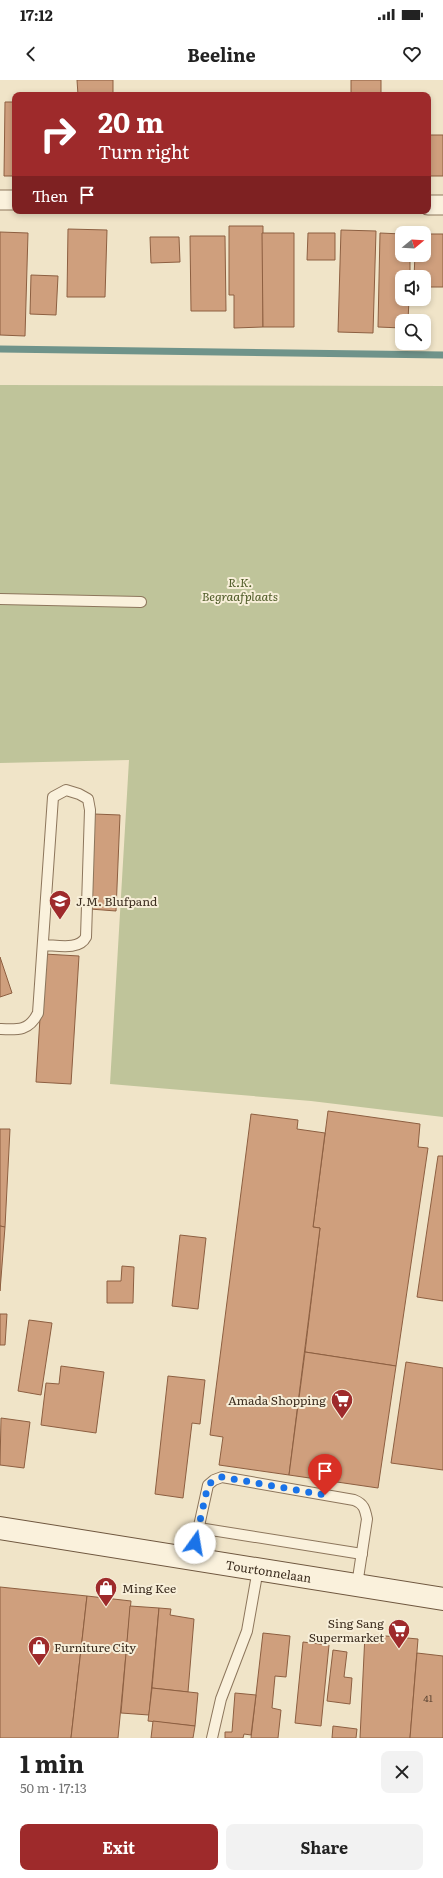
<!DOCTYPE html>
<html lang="en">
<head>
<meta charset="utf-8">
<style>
	body { margin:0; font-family:Literata,serif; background:#f2f2f2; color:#222; height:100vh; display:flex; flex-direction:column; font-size:15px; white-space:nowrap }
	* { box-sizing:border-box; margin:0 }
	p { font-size:13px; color:#767676 }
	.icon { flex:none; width:22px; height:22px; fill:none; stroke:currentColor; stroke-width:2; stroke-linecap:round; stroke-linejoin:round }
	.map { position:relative; height:1658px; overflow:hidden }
	.details { display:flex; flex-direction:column; background:#fff; flex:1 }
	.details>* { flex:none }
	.top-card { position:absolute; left:12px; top:12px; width:419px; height:122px; border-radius:8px; box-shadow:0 2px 6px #0003; background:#9e2a2b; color:#fff; overflow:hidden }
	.needle { width:26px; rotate:72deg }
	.tools { position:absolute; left:395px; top:146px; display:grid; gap:8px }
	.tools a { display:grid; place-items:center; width:36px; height:36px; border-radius:8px; background:#fff; box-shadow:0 2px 6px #0003; font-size:20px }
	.pin { position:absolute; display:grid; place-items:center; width:34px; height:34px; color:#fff; margin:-41px -17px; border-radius:50% 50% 50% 0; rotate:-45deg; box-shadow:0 0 4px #0007 }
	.pin .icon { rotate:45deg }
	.me { position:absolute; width:44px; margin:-22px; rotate:13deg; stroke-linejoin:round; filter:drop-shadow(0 0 3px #0008) }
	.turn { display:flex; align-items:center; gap:14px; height:84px; padding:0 20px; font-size:18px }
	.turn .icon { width:52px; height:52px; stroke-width:2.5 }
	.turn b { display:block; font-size:28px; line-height:34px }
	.then { display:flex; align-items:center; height:38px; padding:0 20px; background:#0003; gap:8px; font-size:15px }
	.round { display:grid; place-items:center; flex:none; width:42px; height:42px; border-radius:8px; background:#f2f2f2 }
	.head { display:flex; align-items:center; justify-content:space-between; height:68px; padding:0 20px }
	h1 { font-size:24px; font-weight:700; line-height:30px }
	.button { display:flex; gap:8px; margin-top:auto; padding:8px 20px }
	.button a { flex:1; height:46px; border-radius:8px; background:#9e2a2b; color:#fff; font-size:16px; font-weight:700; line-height:46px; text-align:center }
	.button a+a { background:#f2f2f2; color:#222 }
	.status { display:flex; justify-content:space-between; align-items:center; height:28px; padding:0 20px; background:#fff; direction:ltr }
	.status svg { height:11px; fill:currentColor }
	header { display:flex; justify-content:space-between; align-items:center; height:52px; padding:0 20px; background:#fff; font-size:18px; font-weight:700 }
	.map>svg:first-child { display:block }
	.cemetery { fill:#bfc49a }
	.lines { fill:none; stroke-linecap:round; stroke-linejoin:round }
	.stream { stroke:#6f938a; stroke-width:7 }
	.building { fill:#cf9f7d; stroke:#8d5f41 }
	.lane-casing { stroke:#8d765c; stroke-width:12 }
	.street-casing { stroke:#8d765c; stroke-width:21 }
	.secondary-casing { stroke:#6f573f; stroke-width:24 }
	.lane { stroke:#faf1dc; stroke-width:10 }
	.street { stroke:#faf1dc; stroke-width:19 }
	.secondary { stroke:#faf1dc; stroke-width:22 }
	.route { stroke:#1a73e8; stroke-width:7; stroke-dasharray:0 12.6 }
	.labels { text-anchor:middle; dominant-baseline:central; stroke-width:4; stroke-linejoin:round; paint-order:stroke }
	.number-label { font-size:10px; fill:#624a37 }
	.park-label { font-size:12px; font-style:italic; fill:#4d5a26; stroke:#f7eed8 }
	.poi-label { font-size:12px; fill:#3d2e20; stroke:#f7eed8; text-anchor:start }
	.street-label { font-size:12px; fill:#3d2e20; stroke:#f7eed8 }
</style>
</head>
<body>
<div class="status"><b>17:12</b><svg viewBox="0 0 49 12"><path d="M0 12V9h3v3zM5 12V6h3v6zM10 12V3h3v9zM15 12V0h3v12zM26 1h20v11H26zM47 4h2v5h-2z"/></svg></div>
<header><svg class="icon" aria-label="back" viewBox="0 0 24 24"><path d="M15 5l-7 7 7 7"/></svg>Beeline<svg class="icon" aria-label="heart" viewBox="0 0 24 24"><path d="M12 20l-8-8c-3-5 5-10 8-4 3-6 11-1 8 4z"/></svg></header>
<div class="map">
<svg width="443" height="1658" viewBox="0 0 443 1658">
	<rect width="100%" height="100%" fill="#f0e4c8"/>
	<polygon class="cemetery" points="0,305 443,306 443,1037 311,1021 110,1004 129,680 0,683"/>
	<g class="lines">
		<polyline class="stream" points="0,269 443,275"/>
	</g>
	<g class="building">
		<polygon points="77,0 113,0 113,15 78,15"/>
		<rect x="351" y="0" width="30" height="15"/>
		<polygon points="5,22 15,22 15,96 4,96"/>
		<rect x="428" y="55" width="15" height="41"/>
		<polygon points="229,146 263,146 263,247 234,248 234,215 229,215"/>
		<polygon points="68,149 107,150 105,217 67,217"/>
		<polygon points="341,150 376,151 373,253 338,252"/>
		<polygon points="0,152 28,153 25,256 0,255"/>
		<polygon points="262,153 294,153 294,247 263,247"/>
		<polygon points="308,153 335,153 335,180 307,180"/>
		<polygon points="380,153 402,154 402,175 410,175 410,197 402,197 402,219 409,219 408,241 402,241 402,248 378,247"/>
		<polygon points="424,154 443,154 443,207 424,207 424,197 414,197 415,175 424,175"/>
		<polygon points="190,156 225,156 226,231 191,231"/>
		<polygon points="150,157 179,157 180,182 151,183"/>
		<polygon points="31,195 58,196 56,235 30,234"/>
		<polygon points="94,734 120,735 116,831 90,829"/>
		<polygon points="44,874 79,876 71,1004 36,1002"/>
		<polygon points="0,877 12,913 0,917"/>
		<polygon points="328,1031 420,1044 418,1067 428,1068 396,1286 305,1272 320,1148 313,1147"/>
		<polygon points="251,1034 298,1040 297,1049 325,1053 313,1147 320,1148 289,1395 219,1385 223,1357 210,1355"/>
		<polygon points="0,1049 10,1049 5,1147 0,1146"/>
		<polygon points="438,1076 443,1076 443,1221 417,1217"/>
		<polygon points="0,1146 5,1147 0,1211"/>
		<polygon points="180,1155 206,1158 198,1229 172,1226"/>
		<polygon points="122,1186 134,1187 133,1223 107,1223 107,1201 121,1201"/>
		<polygon points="0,1234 7,1234 5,1265 0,1265"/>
		<polygon points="29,1240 52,1243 41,1315 18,1311"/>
		<polygon points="305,1272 396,1286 378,1408 289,1395"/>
		<polygon points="406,1282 443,1288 443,1390 391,1383"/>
		<polygon points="61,1286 104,1292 96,1353 41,1345 46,1303 59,1304"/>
		<polygon points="168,1296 205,1300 200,1344 192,1343 183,1418 155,1414"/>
		<polygon points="1,1338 30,1342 24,1388 0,1385"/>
		<polygon points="0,1507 87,1516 71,1658 0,1658"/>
		<polygon points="87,1516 131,1521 118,1658 71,1658"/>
		<polygon points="130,1526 159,1528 149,1635 121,1633"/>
		<polygon points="159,1528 171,1529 170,1535 194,1539 188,1612 152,1608"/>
		<polygon points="263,1553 290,1556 286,1597 275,1596 272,1628 281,1630 278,1658 251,1658"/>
		<polygon points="365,1554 418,1559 410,1658 360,1658"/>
		<polygon points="303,1562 329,1565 321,1646 295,1643"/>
		<polygon points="333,1570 347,1572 344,1597 352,1598 350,1624 327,1621"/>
		<polygon points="417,1573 443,1576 443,1658 410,1658"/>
		<polygon points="152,1608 198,1613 195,1646 148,1641"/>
		<polygon points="235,1613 256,1615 251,1655 244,1654 243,1658 225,1658 225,1652 232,1652"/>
		<polygon points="153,1641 195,1646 193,1658 151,1658"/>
		<polygon points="333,1646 357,1649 356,1658 332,1658"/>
	</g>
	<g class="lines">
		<g class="lane-casing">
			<g id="lane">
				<polyline points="0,519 141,522"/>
				<path d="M0,949C18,950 29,951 38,933L53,717L66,710L79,714L88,719L90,730L86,857C79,871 56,865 43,865"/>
				<polyline points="199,1448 362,1474"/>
				<path d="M192,1478L208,1405L214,1400L222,1397L354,1420C364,1424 365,1429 367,1439L357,1505"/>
				<polyline points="212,1658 221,1619 247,1551 258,1489"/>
			</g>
		</g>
		<g class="street-casing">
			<g id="street">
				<polyline points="0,120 15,120"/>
				<polyline points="428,125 443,125"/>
			</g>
		</g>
		<g class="secondary-casing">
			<g id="secondary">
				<path id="s1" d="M0,1448L443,1519"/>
			</g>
		</g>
		<use href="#lane" class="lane"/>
		<use href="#street" class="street"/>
		<use href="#secondary" class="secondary"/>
	</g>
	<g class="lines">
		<polyline class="route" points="195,1463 208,1405 214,1400 222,1397 325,1415"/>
	</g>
	<defs>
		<g id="school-pin" transform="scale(1.15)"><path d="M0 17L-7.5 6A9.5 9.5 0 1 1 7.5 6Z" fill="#9e2a2b" stroke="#f7eed8"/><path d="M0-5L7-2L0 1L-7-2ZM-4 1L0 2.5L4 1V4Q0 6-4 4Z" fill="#fff"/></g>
		<g id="supermarket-pin" transform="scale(1.15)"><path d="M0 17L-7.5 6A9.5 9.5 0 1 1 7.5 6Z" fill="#9e2a2b" stroke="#f7eed8"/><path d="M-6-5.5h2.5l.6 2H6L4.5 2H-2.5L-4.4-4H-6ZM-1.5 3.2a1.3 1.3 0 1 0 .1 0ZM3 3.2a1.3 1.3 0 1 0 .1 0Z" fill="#fff"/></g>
		<g id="shop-pin" transform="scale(1.15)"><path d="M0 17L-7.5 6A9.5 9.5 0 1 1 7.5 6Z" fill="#9e2a2b" stroke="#f7eed8"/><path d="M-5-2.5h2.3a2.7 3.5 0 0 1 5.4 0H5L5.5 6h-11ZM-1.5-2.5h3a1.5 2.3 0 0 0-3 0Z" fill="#fff"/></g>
	</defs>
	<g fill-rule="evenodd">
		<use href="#school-pin" x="60" y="821"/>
		<use href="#supermarket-pin" x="342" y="1320"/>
		<use href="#shop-pin" x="106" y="1508"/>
		<use href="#supermarket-pin" x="399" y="1550"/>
		<use href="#shop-pin" x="39" y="1567"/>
	</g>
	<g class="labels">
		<g class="number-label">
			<text x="428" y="1617">41</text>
		</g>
		<g class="park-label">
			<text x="240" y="502">R.K.<tspan x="240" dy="14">Begraafplaats</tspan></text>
		</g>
		<g class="poi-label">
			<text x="76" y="821">J.M. Blufpand</text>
			<text x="326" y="1320" text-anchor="end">Amada Shopping</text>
			<text x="122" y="1508">Ming Kee</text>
			<text x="384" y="1543" text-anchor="end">Sing Sang<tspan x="384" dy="14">Supermarket</tspan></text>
			<text x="54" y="1567">Furniture City</text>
		</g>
		<g class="street-label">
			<text stroke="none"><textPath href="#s1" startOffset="272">Tourtonnelaan</textPath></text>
		</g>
	</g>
</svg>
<div class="tools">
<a><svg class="needle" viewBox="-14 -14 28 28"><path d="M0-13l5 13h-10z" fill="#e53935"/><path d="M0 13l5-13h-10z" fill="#767676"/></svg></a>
<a><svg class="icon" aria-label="sound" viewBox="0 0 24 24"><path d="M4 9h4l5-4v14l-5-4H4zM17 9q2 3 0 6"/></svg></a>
<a><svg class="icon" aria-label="search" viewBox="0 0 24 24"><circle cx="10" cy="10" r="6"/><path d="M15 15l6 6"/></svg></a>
</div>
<div class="pin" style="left:325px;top:1415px;background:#d93025"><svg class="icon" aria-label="arrive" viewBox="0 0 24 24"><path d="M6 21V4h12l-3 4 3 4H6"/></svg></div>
<svg class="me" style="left:195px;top:1463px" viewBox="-20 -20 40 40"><circle r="19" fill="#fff"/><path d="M0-13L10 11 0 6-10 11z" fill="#1a73e8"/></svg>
<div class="top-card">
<div class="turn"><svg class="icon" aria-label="right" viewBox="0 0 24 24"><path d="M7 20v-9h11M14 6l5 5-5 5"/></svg><div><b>20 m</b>Turn right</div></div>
<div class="then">Then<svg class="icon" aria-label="arrive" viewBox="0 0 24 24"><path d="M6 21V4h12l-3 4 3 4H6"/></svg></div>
</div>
</div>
<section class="details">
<div class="head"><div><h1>1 min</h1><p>50 m · 17:13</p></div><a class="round"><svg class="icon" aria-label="close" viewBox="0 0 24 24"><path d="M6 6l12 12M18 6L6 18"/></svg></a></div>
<div class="button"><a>Exit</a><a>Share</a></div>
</section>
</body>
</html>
